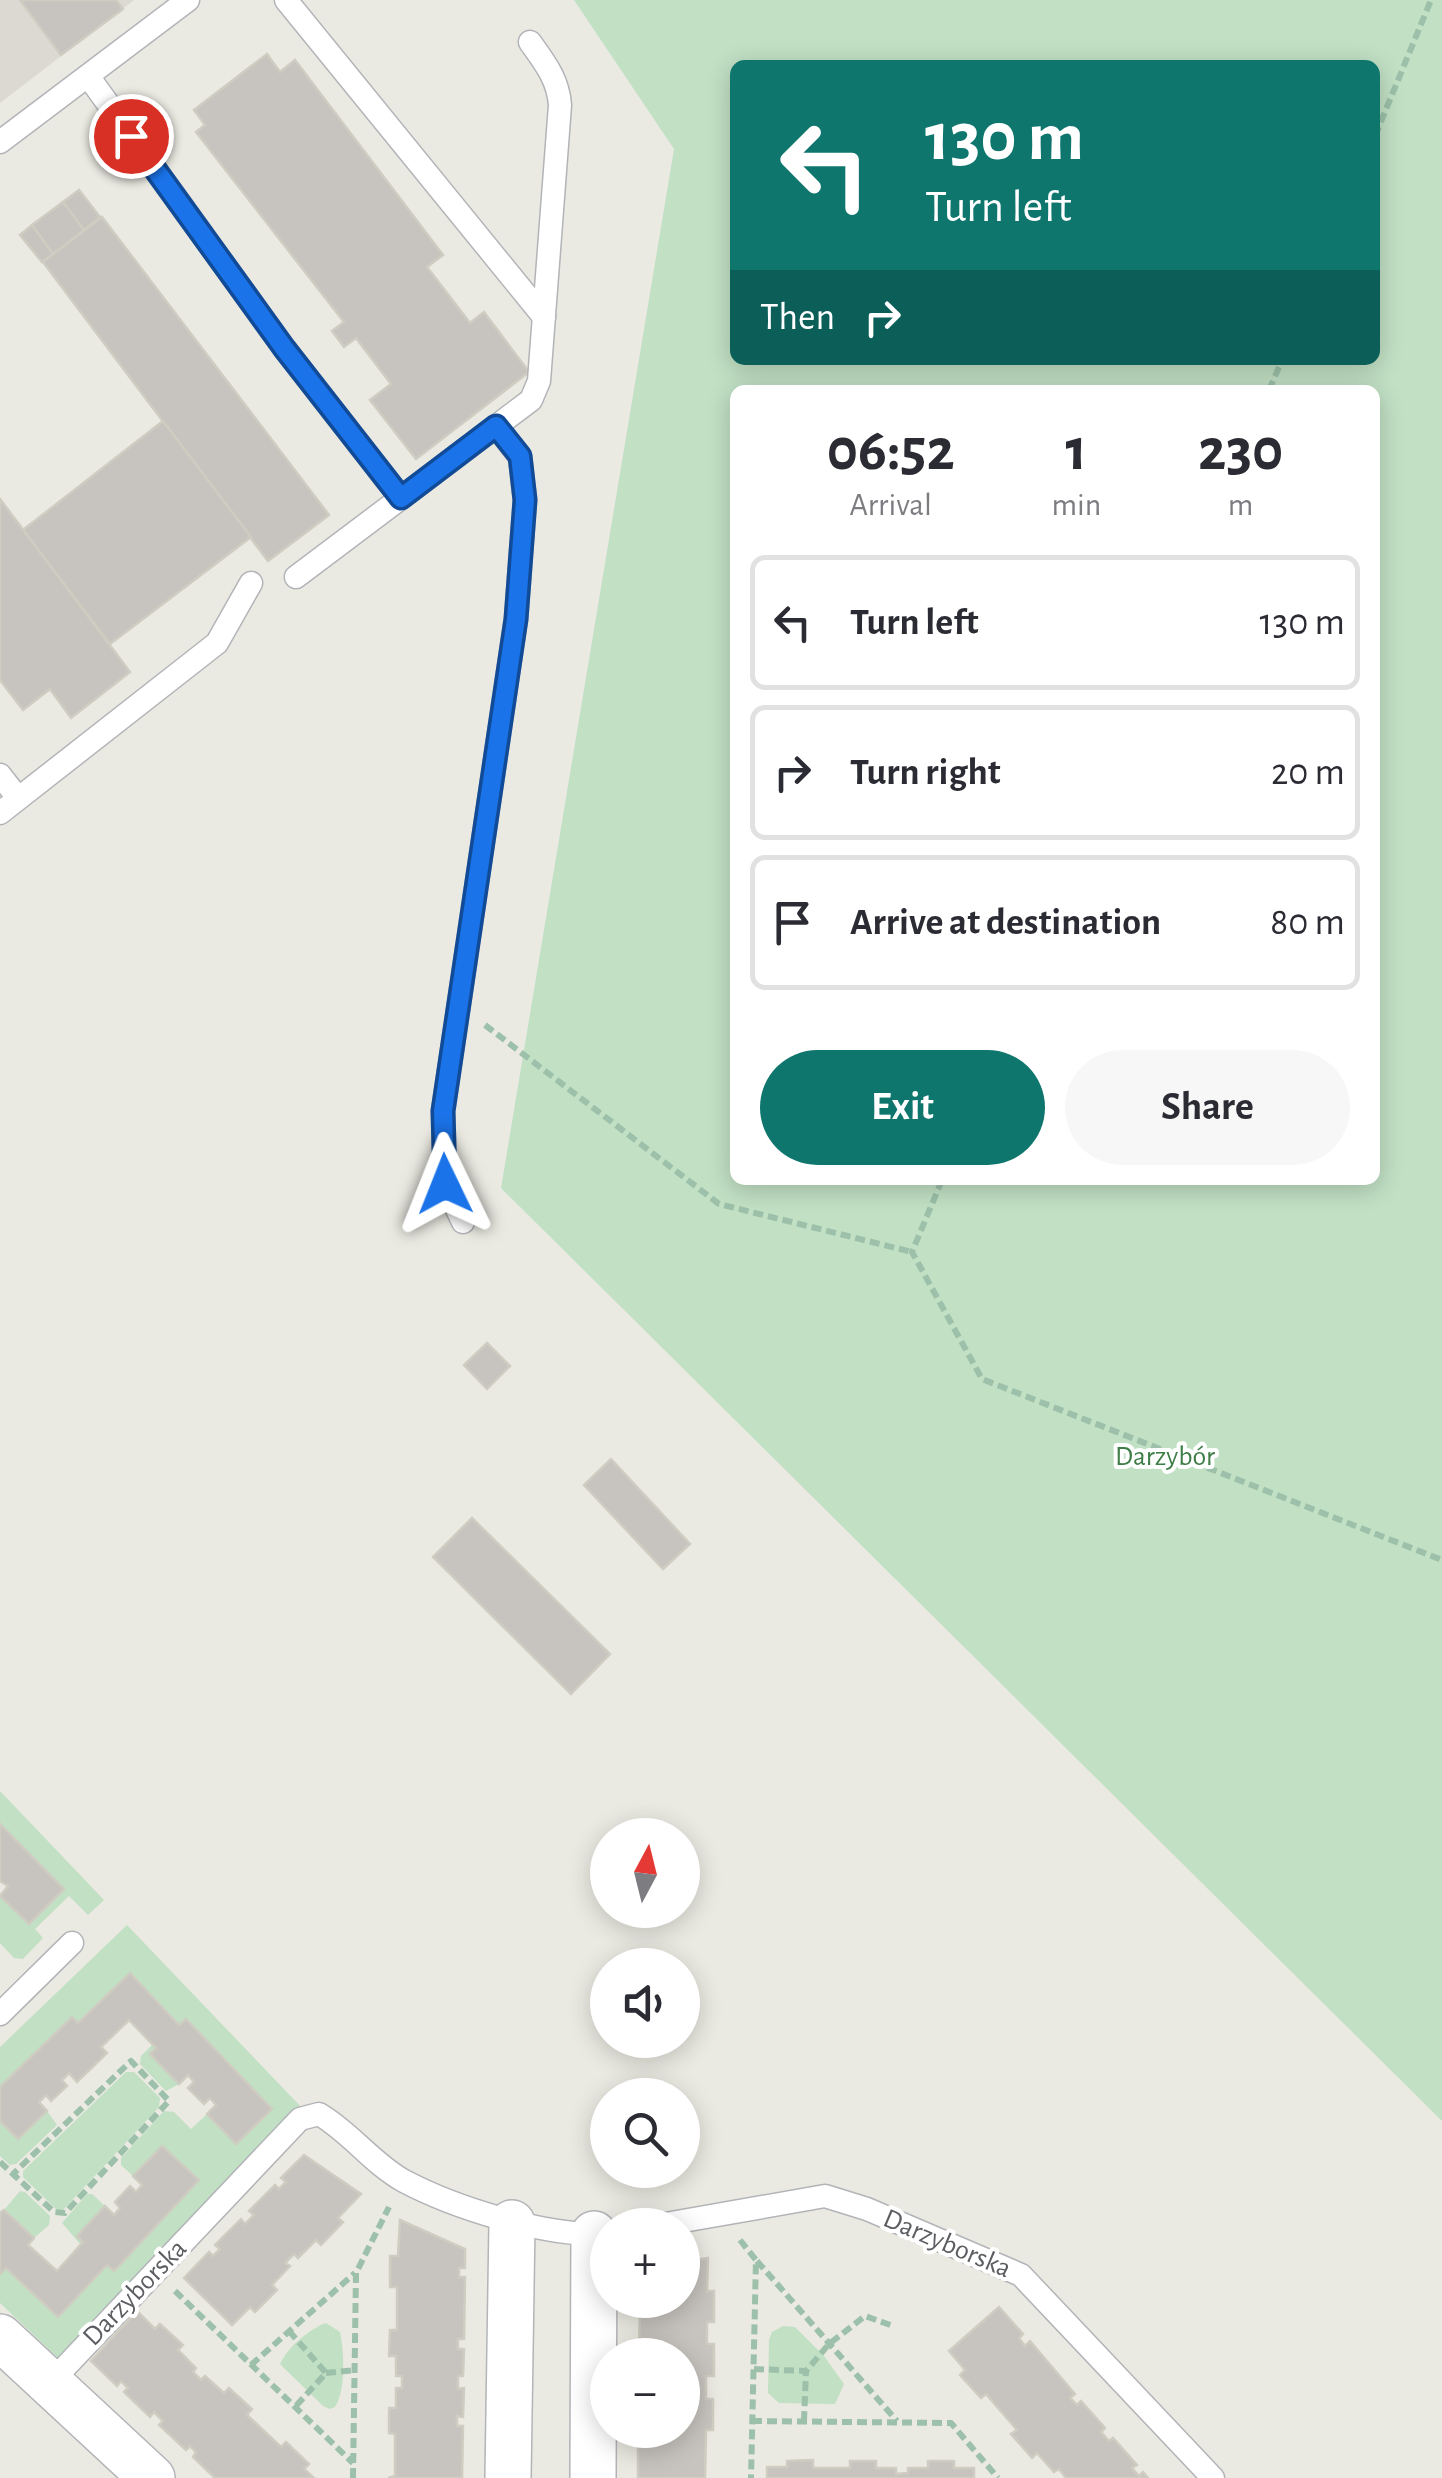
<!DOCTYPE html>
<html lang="en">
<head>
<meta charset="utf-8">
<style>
	body { margin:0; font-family:"Alegreya Sans",sans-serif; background:#f7f7f7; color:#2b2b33; height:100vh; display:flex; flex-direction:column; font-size:38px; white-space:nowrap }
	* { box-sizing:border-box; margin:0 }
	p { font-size:32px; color:#7c7c81 }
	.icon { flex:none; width:55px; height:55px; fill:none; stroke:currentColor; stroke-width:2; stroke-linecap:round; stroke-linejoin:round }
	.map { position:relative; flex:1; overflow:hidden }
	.sheet { position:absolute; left:730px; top:385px; width:650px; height:800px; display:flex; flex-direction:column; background:#fff; border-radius:15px; box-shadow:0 5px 25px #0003 }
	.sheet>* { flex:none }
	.banner { position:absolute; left:730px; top:60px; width:650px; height:305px; border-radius:15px; box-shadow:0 5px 25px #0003; background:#0f766e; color:#fff; overflow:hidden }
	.needle { width:65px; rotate:7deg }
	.fabs { position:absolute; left:590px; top:1818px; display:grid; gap:20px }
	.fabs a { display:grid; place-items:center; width:110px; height:110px; border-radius:50%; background:#fff; box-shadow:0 5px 25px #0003; font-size:50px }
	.pin { position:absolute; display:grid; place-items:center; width:85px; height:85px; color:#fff; margin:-42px; border:5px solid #fff; border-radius:50%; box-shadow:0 2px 10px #0007 }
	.me { position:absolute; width:110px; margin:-55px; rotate:358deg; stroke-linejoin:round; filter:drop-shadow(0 0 8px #0008) }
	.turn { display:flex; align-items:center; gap:35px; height:210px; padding:0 30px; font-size:45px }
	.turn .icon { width:130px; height:130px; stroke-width:2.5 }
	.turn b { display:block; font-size:70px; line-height:85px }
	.then { display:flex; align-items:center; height:95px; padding:0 30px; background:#0003; gap:20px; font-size:38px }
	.eta { display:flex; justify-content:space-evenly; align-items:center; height:170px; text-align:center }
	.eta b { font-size:60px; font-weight:600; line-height:70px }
	.primary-button { display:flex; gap:20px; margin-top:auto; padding:20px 30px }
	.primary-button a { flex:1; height:115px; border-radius:60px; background:#0f766e; color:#fff; font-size:40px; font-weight:600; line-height:115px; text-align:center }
	.primary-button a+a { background:#f7f7f7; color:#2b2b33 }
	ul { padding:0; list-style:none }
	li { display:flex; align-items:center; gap:30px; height:135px; margin:0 20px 15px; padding:0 10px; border:5px solid #e1e1e2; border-radius:15px }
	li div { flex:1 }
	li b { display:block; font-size:38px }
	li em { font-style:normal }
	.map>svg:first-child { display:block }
	.education { fill:#dbd9d1 }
	.green { fill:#c1e0c4; fill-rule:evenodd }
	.building { fill:#c7c4bf; stroke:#cfccc1; stroke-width:2.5 }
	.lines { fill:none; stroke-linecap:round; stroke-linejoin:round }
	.service-casing { stroke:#b3b4b8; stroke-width:25 }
	.minor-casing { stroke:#b3b4b8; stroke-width:48 }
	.path { stroke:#9cc0a9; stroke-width:6; stroke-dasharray:10 5; stroke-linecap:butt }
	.service { stroke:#fff; stroke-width:22 }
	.minor { stroke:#fff; stroke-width:45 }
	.route-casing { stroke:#114b97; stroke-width:25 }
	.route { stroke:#1a73e8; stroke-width:18 }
	.labels { text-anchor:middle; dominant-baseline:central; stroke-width:8; stroke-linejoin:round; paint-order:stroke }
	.park-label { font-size:28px; fill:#3e7d46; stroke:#fff }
	.street-label { font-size:28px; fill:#5b5d61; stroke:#fff }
</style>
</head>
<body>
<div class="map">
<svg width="1442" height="2478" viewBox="0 0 1442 2478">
	<rect width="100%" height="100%" fill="#ebeae2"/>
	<polygon class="education" points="0,0 134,0 0,103"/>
	<g class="green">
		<path d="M574,0H1442V2121L501,1188L674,149ZM1375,65V360H735V65ZM1375,390V1180H735V390Z"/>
		<polygon points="0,1791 104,1900 88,1915 69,1896 35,1929 43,1938 23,1959 14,1958 0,1943 0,1896 29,1924 64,1889 0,1824"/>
		<polygon points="127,1925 303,2109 59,2359 0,2303 0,2274 6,2268 58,2317 107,2265 114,2270 198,2181 162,2147 133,2176 121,2165 121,2158 164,2111 174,2112 191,2129 207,2114 236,2143 272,2109 244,2080 179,2025 130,1974 78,2023 71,2018 0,2087 0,2047"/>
		<polygon points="153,2044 156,2048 150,2055 179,2084 166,2091 140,2064 141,2056"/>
		<polygon points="126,2072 134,2072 160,2098 159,2107 63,2210 57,2210 23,2177 23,2171"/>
		<polygon points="47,2111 57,2125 16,2164 10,2165 0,2156 0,2121 18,2139"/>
		<polygon points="20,2191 25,2192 50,2216 49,2225 34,2238 4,2210"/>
		<polygon points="87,2194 92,2194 105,2206 77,2236 83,2242 81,2245 62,2223"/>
		<path d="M326,2323L340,2332C344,2351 346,2390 335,2407L330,2409L323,2406L280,2364C287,2348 309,2329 326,2323Z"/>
		<polygon points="783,2326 795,2327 824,2356 844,2384 835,2404 779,2403 768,2393 769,2340 772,2332"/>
	</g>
	<g class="building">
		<polygon points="20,0 116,0 123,9 61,55"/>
		<polygon points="267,54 280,72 295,60 443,255 427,267 470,323 484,312 529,372 416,459 370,400 391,384 356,338 344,347 332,331 344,322 196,132 205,125 194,110"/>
		<polygon points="79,190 100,217 84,230 63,202"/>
		<polygon points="63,202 84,230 53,254 32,225"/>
		<polygon points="102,217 329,515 268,561 43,262"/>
		<polygon points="32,225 53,254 42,262 20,235"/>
		<polygon points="163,421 251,537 110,644 23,530"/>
		<polygon points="0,499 130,672 71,718 50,689 23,710 0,680"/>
		<polygon points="487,1343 510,1366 487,1389 464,1365"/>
		<polygon points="611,1459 690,1544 663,1569 584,1485"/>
		<polygon points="472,1518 610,1654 571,1694 433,1557"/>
		<polygon points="0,1824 64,1889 29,1924 0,1896 8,1886 0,1881"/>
		<polygon points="130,1973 179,2025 186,2019 272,2109 236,2144 207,2114 216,2105 210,2098 204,2104 188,2088 194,2082 188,2075 179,2084 150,2054 156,2048 129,2020 101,2047 107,2053 77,2082 69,2073 62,2080 67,2086 51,2101 46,2095 39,2102 47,2111 18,2139 0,2121 0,2087 72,2017 78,2023"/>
		<polygon points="162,2146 199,2180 114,2271 107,2265 58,2317 6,2268 0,2274 0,2213 4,2210 34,2238 28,2245 57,2271 83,2242 77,2236 105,2206 114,2215 120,2208 115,2202 130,2186 136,2192 142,2185 133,2176"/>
		<polygon points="304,2155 361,2194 338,2218 343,2222 321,2245 316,2240 298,2258 294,2254 285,2263 290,2266 272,2285 277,2290 255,2312 250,2307 232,2325 184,2278 209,2252 213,2256 220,2249 215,2245 241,2219 245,2224 254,2215 249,2211 275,2185 279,2189 286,2182 281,2178"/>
		<polygon points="400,2220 465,2249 465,2268 459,2268 459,2277 465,2277 464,2339 458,2339 458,2349 464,2349 463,2376 458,2376 458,2389 464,2388 463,2417 457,2416 457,2426 463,2426 462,2478 388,2478 395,2476 395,2434 389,2433 389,2408 396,2408 396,2388 402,2388 402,2376 396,2376 396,2356 389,2356 390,2330 397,2330 397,2287 390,2287 390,2256 398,2256"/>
		<polygon points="708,2258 707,2291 714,2291 714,2322 707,2322 707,2344 714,2344 714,2376 706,2376 706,2399 713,2399 713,2430 706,2430 705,2478 638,2478 638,2430 682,2430 682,2355 645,2355 645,2347 639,2347 640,2310 646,2310 646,2300 640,2300 682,2300 682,2262"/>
		<polygon points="999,2307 1023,2334 1019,2338 1025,2346 1030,2341 1075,2394 1070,2398 1077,2405 1081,2401 1105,2428 1101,2432 1109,2441 1113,2438 1137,2465 1132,2468 1139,2476 1143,2472 1148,2478 1066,2478 1059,2469 1054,2472 1037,2453 1032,2458 1011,2434 1017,2430 986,2394 981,2398 960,2375 965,2370 949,2351"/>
		<polygon points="137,2311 155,2329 160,2324 183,2345 178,2350 196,2368 193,2372 201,2380 205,2376 224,2393 229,2388 252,2409 247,2415 281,2447 286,2442 309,2464 304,2469 314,2478 215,2478 193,2457 196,2452 190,2446 186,2450 159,2425 163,2421 154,2412 150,2417 124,2392 128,2388 121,2381 117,2386 91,2361"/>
		<polygon points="813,2460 813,2468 850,2468 850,2461 876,2461 876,2468 896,2468 896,2474 908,2473 908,2468 928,2468 928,2461 954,2461 954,2468 974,2468 974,2478 767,2478 767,2467 787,2467 787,2461"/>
	</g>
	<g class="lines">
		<g class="service-casing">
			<g id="service">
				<polyline points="286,0 544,317"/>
				<polyline points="88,76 284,348 401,498"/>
				<polyline points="0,142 188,0"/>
				<path d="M296,577L531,400L539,381L560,105C558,79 545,63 530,42"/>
				<polyline points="0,775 18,798"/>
				<polyline points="0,813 217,643 251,583"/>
				<polyline points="463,1222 445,1184 443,1111 516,619 525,500 520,457 496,426"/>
				<polyline points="0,2014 72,1943"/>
				<polyline points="660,2225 825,2196 867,2209 1021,2275 1213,2478"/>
				<path d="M51,2382L300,2119L319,2114C350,2132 373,2164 404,2181C455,2208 542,2235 599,2234"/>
			</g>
		</g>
		<g class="minor-casing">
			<g id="minor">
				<polyline points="0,2337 152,2478"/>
				<polyline points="508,2478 512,2223"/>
				<polyline points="593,2478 594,2234"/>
			</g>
		</g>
		<g class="path">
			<polyline points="1375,136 1431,0"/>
			<polyline points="1269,390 1282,360"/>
			<polyline points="485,1025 719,1204 912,1252"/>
			<polyline points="942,1180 912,1252 982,1379 1442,1560"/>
			<polyline points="0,2162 54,2212 65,2213 169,2101 131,2061 13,2174"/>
			<polyline points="740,2240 756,2260 751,2478"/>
			<polyline points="757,2261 897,2421"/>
			<polyline points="175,2291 353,2463"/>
			<polyline points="289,2331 326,2373 295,2407"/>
			<polyline points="251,2365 355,2273"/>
			<polyline points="754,2369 806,2371 829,2344 865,2316 893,2326"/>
			<polyline points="326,2373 355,2370"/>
			<polyline points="752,2421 951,2423 998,2478"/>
			<polyline points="804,2421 806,2371"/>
			<polyline points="353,2478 356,2273 389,2207"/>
		</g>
		<use href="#service" class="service"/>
		<use href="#minor" class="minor"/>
	</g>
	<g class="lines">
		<g class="route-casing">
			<polyline id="route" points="131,136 284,348 401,498 496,426 520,456 525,500 516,619 443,1111 445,1184"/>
		</g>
		<use href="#route" class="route"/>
	</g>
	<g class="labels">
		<g class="park-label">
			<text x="1165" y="1457">Darzybór</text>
		</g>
		<g class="street-label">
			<text transform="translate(947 2244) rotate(23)">Darzyborska</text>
			<text transform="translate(135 2293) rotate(-46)">Darzyborska</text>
		</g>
	</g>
</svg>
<div class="fabs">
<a><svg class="needle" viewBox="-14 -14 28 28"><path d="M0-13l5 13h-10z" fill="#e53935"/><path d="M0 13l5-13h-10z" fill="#7c7c81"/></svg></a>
<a><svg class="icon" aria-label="sound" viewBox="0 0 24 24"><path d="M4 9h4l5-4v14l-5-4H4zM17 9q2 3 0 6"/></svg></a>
<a><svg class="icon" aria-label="search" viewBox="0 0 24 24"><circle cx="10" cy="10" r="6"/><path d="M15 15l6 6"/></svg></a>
<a>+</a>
<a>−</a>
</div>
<div class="pin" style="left:131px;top:136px;background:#d93025"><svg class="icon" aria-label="arrive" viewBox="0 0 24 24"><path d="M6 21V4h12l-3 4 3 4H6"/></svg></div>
<svg class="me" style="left:445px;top:1184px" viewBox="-20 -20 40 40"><path d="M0-17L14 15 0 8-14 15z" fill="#1a73e8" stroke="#fff" stroke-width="4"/></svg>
<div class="banner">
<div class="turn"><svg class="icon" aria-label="left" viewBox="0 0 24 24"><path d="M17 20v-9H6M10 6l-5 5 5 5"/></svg><div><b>130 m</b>Turn left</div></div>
<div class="then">Then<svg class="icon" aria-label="right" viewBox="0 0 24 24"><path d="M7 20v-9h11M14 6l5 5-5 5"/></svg></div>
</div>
<section class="sheet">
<div class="eta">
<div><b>06:52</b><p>Arrival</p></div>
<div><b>1</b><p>min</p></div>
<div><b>230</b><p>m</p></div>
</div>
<ul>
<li><svg class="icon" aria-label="left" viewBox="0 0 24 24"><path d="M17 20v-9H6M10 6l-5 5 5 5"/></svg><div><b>Turn left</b></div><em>130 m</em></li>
<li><svg class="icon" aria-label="right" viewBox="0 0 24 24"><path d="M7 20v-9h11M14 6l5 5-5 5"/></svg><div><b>Turn right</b></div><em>20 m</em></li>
<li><svg class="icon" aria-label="arrive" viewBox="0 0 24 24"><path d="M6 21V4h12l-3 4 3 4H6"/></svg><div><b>Arrive at destination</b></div><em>80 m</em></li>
</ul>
<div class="primary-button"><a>Exit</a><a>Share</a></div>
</section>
</div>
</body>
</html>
